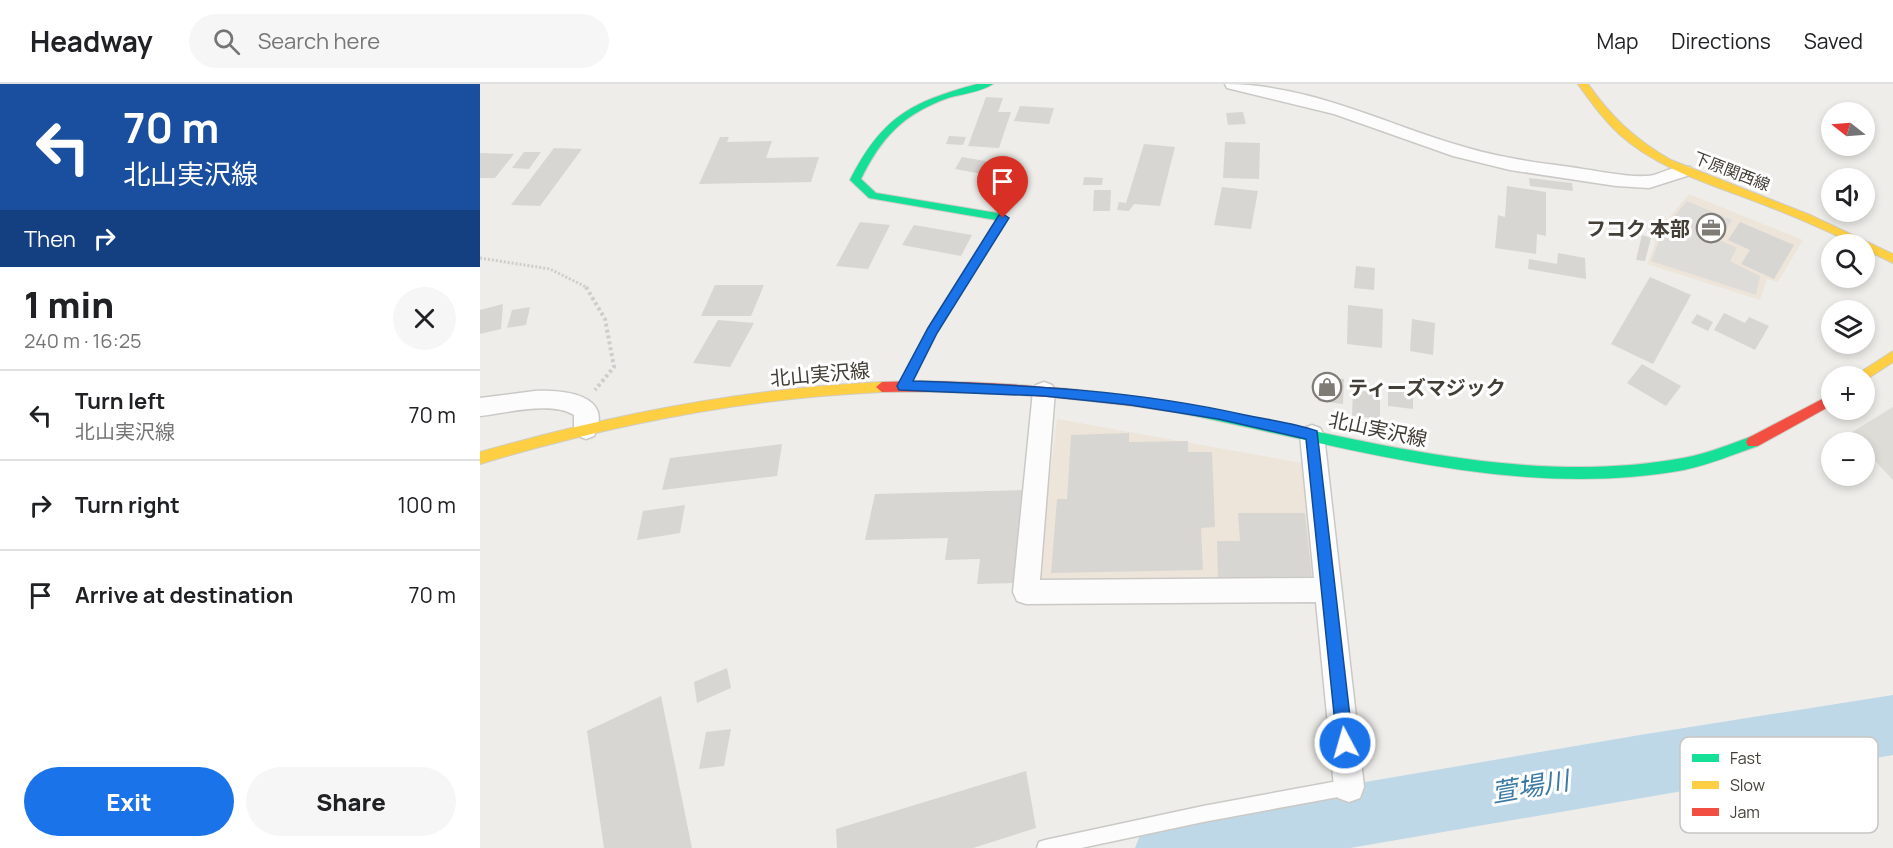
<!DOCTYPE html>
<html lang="en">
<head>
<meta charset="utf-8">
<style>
	body { margin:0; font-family:Manrope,"Noto Sans JP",sans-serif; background:#f6f6f6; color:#202124; height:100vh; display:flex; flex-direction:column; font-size:22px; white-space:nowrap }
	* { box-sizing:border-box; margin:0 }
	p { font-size:20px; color:#757577 }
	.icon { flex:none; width:33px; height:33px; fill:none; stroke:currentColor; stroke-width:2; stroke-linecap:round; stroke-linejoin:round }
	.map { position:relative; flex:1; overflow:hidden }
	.sheet { display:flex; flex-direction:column; background:#fff; width:480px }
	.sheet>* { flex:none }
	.banner { background:#1a4fa0; color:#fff; overflow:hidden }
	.needle { width:39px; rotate:287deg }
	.buttons { position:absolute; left:1341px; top:18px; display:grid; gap:12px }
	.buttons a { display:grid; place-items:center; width:54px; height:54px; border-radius:50%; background:#fff; box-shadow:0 3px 9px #0003; font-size:30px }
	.pin { position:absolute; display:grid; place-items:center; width:51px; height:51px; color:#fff; margin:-62px -26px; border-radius:50% 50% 50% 0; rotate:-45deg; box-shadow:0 0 6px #0007 }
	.pin .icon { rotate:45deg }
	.me { position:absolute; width:66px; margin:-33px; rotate:354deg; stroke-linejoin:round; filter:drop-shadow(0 0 4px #0008) }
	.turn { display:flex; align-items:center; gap:21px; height:126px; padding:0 24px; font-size:27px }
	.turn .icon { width:78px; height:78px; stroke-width:2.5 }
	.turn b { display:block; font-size:42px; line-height:51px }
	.then { display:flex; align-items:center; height:57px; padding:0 24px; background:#0003; gap:12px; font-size:22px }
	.round { display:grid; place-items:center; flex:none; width:63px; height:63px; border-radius:32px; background:#f6f6f6 }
	.overview { display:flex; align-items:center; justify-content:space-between; height:102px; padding:0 24px }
	h1 { font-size:36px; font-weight:800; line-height:45px }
	.primary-button { display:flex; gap:12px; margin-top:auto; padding:12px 24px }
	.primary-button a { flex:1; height:69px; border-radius:36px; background:#1a73e8; color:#fff; font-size:24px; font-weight:800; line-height:69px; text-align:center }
	.primary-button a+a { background:#f6f6f6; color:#202124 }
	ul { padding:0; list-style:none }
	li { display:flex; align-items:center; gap:18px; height:90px; padding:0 24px; border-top:2px solid #e0e0e0 }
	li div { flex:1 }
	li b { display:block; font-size:22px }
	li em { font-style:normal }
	header { display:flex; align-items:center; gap:36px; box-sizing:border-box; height:84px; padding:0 30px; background:#fff; border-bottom:2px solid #e0e0e0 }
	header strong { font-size:28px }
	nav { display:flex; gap:33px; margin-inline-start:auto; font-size:21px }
	.search { width:420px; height:54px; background:#f6f6f6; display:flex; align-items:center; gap:15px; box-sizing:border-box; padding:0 21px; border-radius:33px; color:#757577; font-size:22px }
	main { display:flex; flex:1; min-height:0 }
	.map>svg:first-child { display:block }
	.commercial { fill:#ede5da }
	.industrial { fill:#dedcd7 }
	.parking { fill:#dedcd9 }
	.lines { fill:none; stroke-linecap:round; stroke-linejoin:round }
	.river { fill:#bed8e8; fill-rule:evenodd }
	.building { fill:#d8d6d2 }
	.lane-casing { stroke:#cbc9c5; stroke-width:3 }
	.street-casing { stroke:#cbc9c5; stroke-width:3 }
	.fast-casing { stroke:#cfccc3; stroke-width:2 }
	.slow-casing { stroke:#cfccc3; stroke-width:2 }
	.jam-casing { stroke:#cfccc3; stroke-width:2 }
	.path-far1 { stroke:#cfcdcb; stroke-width:3; stroke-dasharray:2 2; stroke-linecap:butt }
	.path { stroke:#cfcdcb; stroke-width:4; stroke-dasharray:3 3; stroke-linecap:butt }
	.lane { fill:#fcfcfc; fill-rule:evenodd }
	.street { fill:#fcfcfc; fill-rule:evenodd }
	.fast { fill:#16e098; fill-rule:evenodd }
	.slow { fill:#ffcf43; fill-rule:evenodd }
	.jam { fill:#f24e42; fill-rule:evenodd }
	.route { fill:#1a73e8; stroke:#114b97; stroke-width:1.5 }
	.labels { text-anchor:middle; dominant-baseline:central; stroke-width:6; stroke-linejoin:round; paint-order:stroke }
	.far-street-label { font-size:16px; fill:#433e36; stroke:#fff }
	.poi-label { font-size:20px; font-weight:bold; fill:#433e36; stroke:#fff; text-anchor:end }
	.street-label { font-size:20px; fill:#433e36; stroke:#fff }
	.near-water-label { font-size:26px; font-style:italic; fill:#3b7aa4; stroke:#fff }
	.key { fill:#fff; stroke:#c7c5c3; stroke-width:1.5 }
	.key-label { font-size:16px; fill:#433e36 }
</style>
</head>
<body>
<header>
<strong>Headway</strong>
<div class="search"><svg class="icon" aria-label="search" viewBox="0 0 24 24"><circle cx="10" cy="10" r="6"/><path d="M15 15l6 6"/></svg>Search here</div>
<nav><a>Map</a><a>Directions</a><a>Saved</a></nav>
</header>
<main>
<section class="sheet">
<div class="banner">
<div class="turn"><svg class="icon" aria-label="left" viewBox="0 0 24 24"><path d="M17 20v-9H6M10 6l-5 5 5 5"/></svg><div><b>70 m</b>北山実沢線</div></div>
<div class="then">Then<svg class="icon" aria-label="right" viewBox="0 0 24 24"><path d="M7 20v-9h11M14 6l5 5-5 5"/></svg></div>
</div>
<div class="overview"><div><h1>1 min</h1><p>240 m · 16:25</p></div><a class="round"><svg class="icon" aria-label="close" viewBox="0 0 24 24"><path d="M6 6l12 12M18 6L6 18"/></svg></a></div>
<ul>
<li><svg class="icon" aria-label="left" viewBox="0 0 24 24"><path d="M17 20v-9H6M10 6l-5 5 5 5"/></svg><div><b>Turn left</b><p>北山実沢線</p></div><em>70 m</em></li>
<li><svg class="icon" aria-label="right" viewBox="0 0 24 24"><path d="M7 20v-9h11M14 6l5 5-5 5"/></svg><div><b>Turn right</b></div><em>100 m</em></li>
<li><svg class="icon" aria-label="arrive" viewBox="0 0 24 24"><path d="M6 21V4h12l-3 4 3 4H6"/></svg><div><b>Arrive at destination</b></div><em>70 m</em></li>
</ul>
<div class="primary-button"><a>Exit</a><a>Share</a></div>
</section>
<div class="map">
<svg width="1413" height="764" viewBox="0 0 1413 764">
	<rect width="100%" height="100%" fill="#eeede9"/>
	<g class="commercial">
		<polygon points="1209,110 1323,156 1298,198 1287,195 1280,216 1167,180 1175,160 1174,151"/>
		<polygon points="577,335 822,379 841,499 557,496"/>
	</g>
	<polygon class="industrial" points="1413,323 1413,396 1385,366 1384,358 1378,358 1369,350"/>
	<polygon class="parking" points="1207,117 1252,136 1239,156 1257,164 1250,177 1280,192 1276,211 1171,177 1179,157 1178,151"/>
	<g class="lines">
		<polygon class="river" points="1413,611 1413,671 870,764 655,764 664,741 687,732 1160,651"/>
	</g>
	<g class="building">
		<polygon points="506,13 523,14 518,28 531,28 519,64 488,62"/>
		<polygon points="540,22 574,24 569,40 534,37"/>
		<polygon points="763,28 766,40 748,41 746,29"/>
		<polygon points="469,52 486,53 483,61 466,60"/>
		<polygon points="240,53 249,53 247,58 292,57 286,74 339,73 331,98 219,100"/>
		<polygon points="745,58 780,59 779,95 743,94"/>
		<polygon points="664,60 695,63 680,122 654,120 649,127 637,126 639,118 646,119"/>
		<polygon points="74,64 102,65 60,122 31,121"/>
		<polygon points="44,68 61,68 49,85 32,84"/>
		<polygon points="0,69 34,70 15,94 0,94"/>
		<polygon points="482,73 528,81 523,88 505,85 502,90 475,85"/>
		<polygon points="604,93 623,94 622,101 603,101"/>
		<polygon points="1049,94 1092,99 1093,107 1050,102"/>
		<polygon points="1027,102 1066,108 1066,152 1057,150 1056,170 1015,164 1018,131 1025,133"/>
		<polygon points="742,103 778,107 771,145 734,141"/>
		<polygon points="614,106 631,106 630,127 613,127"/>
		<polygon points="380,138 410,141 388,185 356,182"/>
		<polygon points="1260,138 1314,161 1294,195 1261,180 1270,166 1248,156"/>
		<polygon points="434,141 492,151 481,172 422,161"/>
		<polygon points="1162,151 1171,154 1165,177 1156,176"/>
		<polygon points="1078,169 1105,174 1106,195 1048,185 1049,175 1077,180"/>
		<polygon points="876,182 895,184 894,206 874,204"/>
		<polygon points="1170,193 1211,211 1173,280 1131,260"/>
		<polygon points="235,201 284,201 271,232 221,232"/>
		<polygon points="23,220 21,245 0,250 0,226"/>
		<polygon points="868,221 903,225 902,264 867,260"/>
		<polygon points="50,223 46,241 27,244 32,226"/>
		<polygon points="1244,229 1265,239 1269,233 1289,242 1275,266 1234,246"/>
		<polygon points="1217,230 1233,238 1228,247 1211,239"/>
		<polygon points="932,235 955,239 953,271 930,267"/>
		<polygon points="238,236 274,239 250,283 213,279"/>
		<polygon points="1162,280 1201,302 1186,322 1147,299"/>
		<polygon points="840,293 864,295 863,320 838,317"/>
		<polygon points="873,306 900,309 900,335 872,332"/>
		<polygon points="908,306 933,308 933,325 908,322"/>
		<polygon points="649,349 649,358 708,357 708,368 732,368 735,443 721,444 723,486 571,489 577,415 587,415 591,351"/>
		<polygon points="302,360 297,392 182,406 190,374"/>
		<polygon points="544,406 535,499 497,500 500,475 465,476 468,454 385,456 395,410"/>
		<polygon points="205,421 200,449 157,456 163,427"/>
		<polygon points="758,429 825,429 832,494 738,495 737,457 760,457"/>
		<polygon points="247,584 251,604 217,619 214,598"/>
		<polygon points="181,612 212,764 124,764 107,647"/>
		<polygon points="251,645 244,682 219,685 226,648"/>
		<polygon points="546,687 556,744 493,764 357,764 356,745"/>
	</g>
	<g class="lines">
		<g class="lane-casing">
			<polygon id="lane" points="869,695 874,698 877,703 874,708 869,711 723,738 601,764 557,764 559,758 565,756 723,722"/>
		</g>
		<g class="street-casing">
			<g id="street">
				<path d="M745,0C845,0 934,57 1031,74C1055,79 1079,81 1103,85C1124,88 1146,93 1167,92C1182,91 1195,79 1210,83L1213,87L1210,91L1169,104L1136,102L1030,86L973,72L854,30L747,4Z"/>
				<polygon points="564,298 572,301 575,307 560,496 834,494 820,351 824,344 832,341 840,344 844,351 884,703 880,714 869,718 858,714 854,703 836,518 546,520 537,517 533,508 553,307 556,301"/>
				<path d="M55,307C83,306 135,310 114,352L106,355L98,352L94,345V331C71,317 26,329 0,332V314Z"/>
			</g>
		</g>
		<g class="fast-casing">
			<g id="fast">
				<path d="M497,0H513C501,8 482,10 468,14C423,30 401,54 381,95L396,109L523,130L528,134L457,249L428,306L424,307L418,302L448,244L516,136L389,114L370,96C402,33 431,18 497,0Z"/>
				<path d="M695,318C861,349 1034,405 1203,374C1227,370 1250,360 1273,352L1278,354L1280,358L1278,362C1254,370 1229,381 1204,386C1034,417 860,360 695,328L689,323Z"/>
			</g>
		</g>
		<g class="slow-casing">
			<g id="slow">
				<path d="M1098,0H1108C1131,33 1156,56 1191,76L1330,131L1413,170V179L1384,165V160H1375C1345,146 1314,132 1282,120C1233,101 1179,86 1139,50C1123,35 1111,18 1098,0Z"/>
				<polygon points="1413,267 1413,278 1387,295 1384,296 1384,292 1377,292 1379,289"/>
				<path d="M402,298L408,303L402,308C266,314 130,341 0,380V368C130,331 267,304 402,298Z"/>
			</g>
		</g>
		<g class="jam-casing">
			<g id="jam">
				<path d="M439,297C525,298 610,305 695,318L701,323L695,328C598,313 501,306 402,308L396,303L402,298Z"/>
				<polygon points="1352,310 1352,321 1278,362 1268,362 1266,358 1268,354"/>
			</g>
		</g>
		<polyline class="path-far1" points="0,174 70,185 108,204"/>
		<polyline class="path" points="106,203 125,235 134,283 115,306"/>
		<use href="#lane" class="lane"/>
		<use href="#street" class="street"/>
		<use href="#fast" class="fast"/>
		<use href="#slow" class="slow"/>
		<use href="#jam" class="jam"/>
	</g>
	<path class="route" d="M523,130L529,134L457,249L433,297C545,301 655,306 765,331C789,336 814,339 837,347L873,659L871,665L865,668L859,665L857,659L826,355L738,335L650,321L564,312L419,306L417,302L448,244L519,131Z"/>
	<defs>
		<g id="office-ring" transform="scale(1.5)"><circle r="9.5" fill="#fff" stroke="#7f7b75" stroke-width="1.5"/><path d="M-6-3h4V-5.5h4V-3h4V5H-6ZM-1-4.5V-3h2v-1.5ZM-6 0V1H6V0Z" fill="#7f7b75"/></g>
		<g id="shop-ring" transform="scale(1.5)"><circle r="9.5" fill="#fff" stroke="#7f7b75" stroke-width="1.5"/><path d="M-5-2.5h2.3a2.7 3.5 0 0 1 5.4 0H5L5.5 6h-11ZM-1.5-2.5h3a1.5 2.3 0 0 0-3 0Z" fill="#7f7b75"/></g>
	</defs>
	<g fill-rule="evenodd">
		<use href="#office-ring" x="1231" y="144"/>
		<use href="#shop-ring" x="847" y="303"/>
	</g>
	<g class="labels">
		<g class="far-street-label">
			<text transform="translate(1252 87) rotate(21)">下原関西線</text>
		</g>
		<g class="poi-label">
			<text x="1210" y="144">フコク 本部</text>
			<text x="868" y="303" text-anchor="start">ティーズマジック</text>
		</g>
		<g class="street-label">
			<text transform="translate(340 290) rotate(-5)">北山実沢線</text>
			<text transform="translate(898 345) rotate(12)">北山実沢線</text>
		</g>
		<g class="near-water-label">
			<text transform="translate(1050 702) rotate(-10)">萱場川</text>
		</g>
	</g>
	<rect x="1200" y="653" width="198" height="96" rx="9" class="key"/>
	<rect x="1212" y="670" width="27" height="8" fill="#16e098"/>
	<rect x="1212" y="697" width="27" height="8" fill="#ffcf43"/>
	<rect x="1212" y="724" width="27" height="8" fill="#f24e42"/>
	<g class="key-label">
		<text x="1250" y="680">Fast</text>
		<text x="1250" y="707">Slow</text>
		<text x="1250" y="734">Jam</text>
	</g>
</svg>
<div class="buttons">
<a><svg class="needle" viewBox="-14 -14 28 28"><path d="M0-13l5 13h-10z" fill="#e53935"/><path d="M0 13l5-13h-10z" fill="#757577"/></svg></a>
<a><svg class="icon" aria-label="sound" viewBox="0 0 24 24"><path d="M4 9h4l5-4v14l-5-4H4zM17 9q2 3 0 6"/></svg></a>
<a><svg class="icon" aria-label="search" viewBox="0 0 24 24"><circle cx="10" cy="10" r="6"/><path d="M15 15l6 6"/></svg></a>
<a><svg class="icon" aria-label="layers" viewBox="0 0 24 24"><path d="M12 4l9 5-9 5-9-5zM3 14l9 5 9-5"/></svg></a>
<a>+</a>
<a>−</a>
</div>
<div class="pin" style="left:523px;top:134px;background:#d93025"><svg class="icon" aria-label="arrive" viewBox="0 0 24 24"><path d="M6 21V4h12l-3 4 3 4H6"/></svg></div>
<svg class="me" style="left:865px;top:659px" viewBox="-20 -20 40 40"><circle r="17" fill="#1a73e8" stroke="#fff" stroke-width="3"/><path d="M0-11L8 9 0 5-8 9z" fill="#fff"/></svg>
</div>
</main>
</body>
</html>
